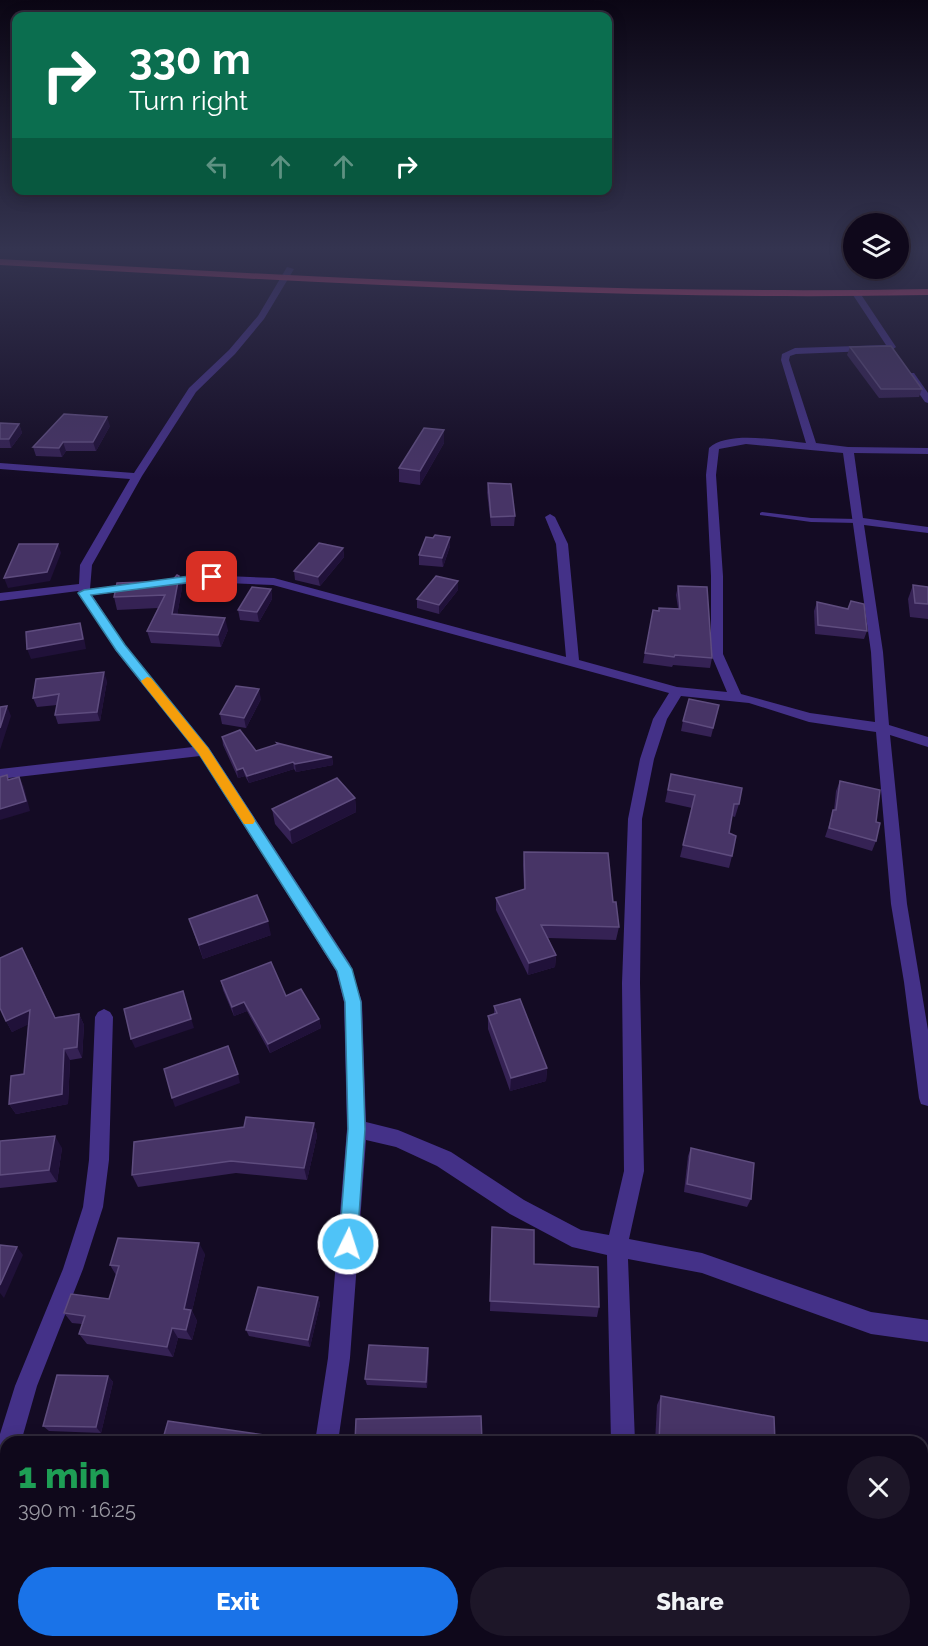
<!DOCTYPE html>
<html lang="en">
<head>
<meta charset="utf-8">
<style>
	body { margin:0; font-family:Raleway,sans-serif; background:#1d1628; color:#f1f3f6; height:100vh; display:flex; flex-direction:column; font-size:22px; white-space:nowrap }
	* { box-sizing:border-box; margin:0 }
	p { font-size:20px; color:#9b9aa3 }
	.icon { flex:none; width:33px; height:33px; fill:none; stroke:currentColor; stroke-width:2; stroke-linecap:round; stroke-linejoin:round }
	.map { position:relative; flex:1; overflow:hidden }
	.side { position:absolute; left:0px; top:1436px; width:928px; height:212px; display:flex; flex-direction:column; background:#0f081b; border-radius:18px 18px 0 0; box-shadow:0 3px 15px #0003,0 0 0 2px #2f293a }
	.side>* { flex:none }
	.hud { position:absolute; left:12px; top:12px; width:600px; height:183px; border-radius:12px; box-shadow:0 3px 15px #0003,0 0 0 2px #2f293a; background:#0b6e4f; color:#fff; overflow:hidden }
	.controls { position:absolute; left:843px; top:213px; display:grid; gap:12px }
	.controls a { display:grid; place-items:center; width:66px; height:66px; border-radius:50%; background:#0f081b; box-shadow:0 3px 15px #0003,0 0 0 2px #2f293a; font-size:30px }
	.pin { position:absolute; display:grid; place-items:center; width:51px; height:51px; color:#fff; margin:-26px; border-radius:12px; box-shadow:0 3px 9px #0006 }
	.me { position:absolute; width:66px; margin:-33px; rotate:4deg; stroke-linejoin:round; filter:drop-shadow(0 0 4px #0008) }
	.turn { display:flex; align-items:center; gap:21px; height:126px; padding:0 18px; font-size:27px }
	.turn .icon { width:78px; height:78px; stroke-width:2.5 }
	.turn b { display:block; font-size:42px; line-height:51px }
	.lanes { display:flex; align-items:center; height:57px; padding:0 18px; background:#0003; justify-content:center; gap:30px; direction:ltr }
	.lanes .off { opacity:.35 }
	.round { display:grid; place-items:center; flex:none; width:63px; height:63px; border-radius:32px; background:#1d1628 }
	.overview { display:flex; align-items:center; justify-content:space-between; height:102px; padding:0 18px }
	h1 { font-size:36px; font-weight:800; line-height:45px; color:#1e9e55 }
	.primary-button { display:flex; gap:12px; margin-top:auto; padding:12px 18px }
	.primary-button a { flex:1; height:69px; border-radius:36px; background:#1a73e8; color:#fff; font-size:24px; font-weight:800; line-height:69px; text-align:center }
	.primary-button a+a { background:#1d1628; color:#f1f3f6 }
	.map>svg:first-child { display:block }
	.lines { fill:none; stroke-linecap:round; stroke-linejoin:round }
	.lane { fill:#443188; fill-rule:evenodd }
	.street { fill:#443188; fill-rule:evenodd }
	.highway { fill:#ff4980; fill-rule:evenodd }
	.wall { fill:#352254 }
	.shaded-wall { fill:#201139 }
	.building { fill:#473466; stroke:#5e4c7e; stroke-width:1.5 }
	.route { fill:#4fc3f7; stroke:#337fa1; stroke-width:1.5 }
	.slow { fill:#f59e0b }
</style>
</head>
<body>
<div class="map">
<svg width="928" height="1646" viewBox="0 0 928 1646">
	<rect width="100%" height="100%" fill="#140b24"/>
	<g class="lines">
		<polygon class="lane" points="762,512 811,518 857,519 860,521 857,523 811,522 760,515 760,513"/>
		<g class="street">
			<path d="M287,267L294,269L264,319L235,354L196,392L142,476L92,565L90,589L203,575L274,578L566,657L556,544L545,517L550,514L555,517L568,544L579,660L677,687L727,692L711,654V576L706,475L709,448C728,430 781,441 806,443L781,360L782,354L795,348L886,345L853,295L854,293H860L896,347L892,350L796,354L790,356L789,360L816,443L848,447L928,448V454L854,453L863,518L928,527V533L864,525L883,652L889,725L928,737V747L890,735L907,904L928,1030V1106L921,1104L919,1098L904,982L891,904L876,732L809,722L749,703L681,696L667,719L654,759L642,819L640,983L644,1171L629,1239L702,1253L871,1312L928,1320V1342L871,1334L702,1273L628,1259L635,1442H611L607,1255L572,1247L510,1214L437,1166L396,1147L366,1140L350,1358L338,1442H315L328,1358L347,1129L344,1002L336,971L200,756L0,779V769L193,747L116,651L78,591L0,601V593L79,584L80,565L130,479L0,469V463L134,473L189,388L229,350L258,316ZM746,444L843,453L871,652L875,722L810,713L741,694L723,654V576L716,475L719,449ZM203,582L273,585L669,693L653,719L640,759L628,819L622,983L624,1171L609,1235L581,1230L524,1200L451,1152L398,1130L366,1122L362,1002L350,964L209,748L125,645L92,595Z"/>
			<polygon points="908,373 914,373 928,393 928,403 925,402 906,375"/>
			<polygon points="104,1009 110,1012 113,1017 109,1160 103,1207 83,1269 37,1386 21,1442 6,1442 6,1480 0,1483 0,1434 15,1386 63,1269 83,1207 89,1160 95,1017 98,1012"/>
			<polygon points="283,1641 309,1641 308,1646 282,1646"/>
			<rect x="621" y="1641" width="26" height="5"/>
		</g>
		<path class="highway" d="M0,259C309,277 618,295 928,289V295C618,301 309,282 0,265Z"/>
	</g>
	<g class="wall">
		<polygon points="850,347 922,389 919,397 879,398 847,355"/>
		<polygon points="0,423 19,424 22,433 11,448 0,448"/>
		<polygon points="110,426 96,451 66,451 62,457 36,456 33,447"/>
		<polygon points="444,430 444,443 420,485 399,482 399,468"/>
		<polygon points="488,483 515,516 514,526 491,526 487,492"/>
		<polygon points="450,546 443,567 419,565 419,555"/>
		<polygon points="343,548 344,557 320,586 295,580 294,571"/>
		<polygon points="179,576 182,588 177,615 228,630 221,647 151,643 147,631 158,608 117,610 114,597 172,581"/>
		<polygon points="913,585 928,587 928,619 910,617 908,599"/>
		<polygon points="678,586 712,658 710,668 673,665 672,667 643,663 653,610 658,611 659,608 678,608 676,595"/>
		<polygon points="271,589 272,599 259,622 240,620 238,610"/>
		<polygon points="458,590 439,614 417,608 417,599"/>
		<polygon points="817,602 867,631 864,639 815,634 814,611"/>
		<polygon points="107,681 100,721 58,724 55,715 57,705 37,707 33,698"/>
		<polygon points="261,699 246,728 222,724 220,714"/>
		<polygon points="719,705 711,737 681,731 683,721"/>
		<polygon points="222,737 256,751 277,745 277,743 332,757 333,765 296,772 294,769 249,783 245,776 238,778 223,745"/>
		<polygon points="671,774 739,804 735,817 732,816 729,833 732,856 729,868 680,857 692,808 665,802"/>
		<polygon points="840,781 876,822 876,841 872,851 825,837 834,810 836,791"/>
		<polygon points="355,798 356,812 292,844 275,824 272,809"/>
		<polygon points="524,852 613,902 619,927 616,940 548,938 556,955 555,967 528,975 496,910 496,898 524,890 523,865"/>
		<polygon points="189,919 271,935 203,959"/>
		<polygon points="28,959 55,1017 79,1014 84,1025 82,1058 70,1060 68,1104 16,1114 9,1104 24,1074 28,1024 12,1032 6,1021"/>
		<polygon points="221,981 286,996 319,1019 321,1028 270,1053 247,1011 234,1016 223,990"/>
		<polygon points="494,1006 547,1068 546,1081 510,1091 488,1029 488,1016 494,1014"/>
		<polygon points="314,1123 317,1136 307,1180 236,1173 138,1187 132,1175 244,1127"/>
		<polygon points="0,1141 62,1148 57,1182 0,1188"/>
		<polygon points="691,1148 751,1199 747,1207 684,1192 688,1156"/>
		<polygon points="492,1227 534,1264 599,1307 597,1317 490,1311"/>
		<polygon points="205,1254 192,1311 197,1321 192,1340 178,1338 173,1357 87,1344 79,1334 82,1324 72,1323 64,1313 109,1299 116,1275 110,1265"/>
		<polygon points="318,1297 320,1304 310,1347 249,1336 246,1330"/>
		<polygon points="429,1354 427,1388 367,1385 365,1379"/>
		<polygon points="108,1376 113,1382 101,1433 49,1431 43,1426"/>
		<polygon points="661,1396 775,1442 655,1442 657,1405"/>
		<polygon points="707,1641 797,1641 797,1646 733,1646"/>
		<polygon points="833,1641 922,1641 928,1646 834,1646"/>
	</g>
	<g class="shaded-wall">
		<polygon points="107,417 110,426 96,451 93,442"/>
		<polygon points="19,424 22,433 11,448 9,439"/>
		<polygon points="444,430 444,443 420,485 420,471"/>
		<polygon points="63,442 66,451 62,457 59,448"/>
		<polygon points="450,537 450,546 443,567 442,558"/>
		<polygon points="58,544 61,553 50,581 8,588 4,578"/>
		<polygon points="343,548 344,557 320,586 318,577"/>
		<polygon points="179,576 182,588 175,627 172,614"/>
		<polygon points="458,581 458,590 439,614 439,605"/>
		<polygon points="271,589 272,599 259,622 257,612"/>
		<polygon points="225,618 228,630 221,647 218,635"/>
		<polygon points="80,623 83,632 86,649 31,659 27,649"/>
		<polygon points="104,672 107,681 100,721 97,712"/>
		<polygon points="259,689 261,699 246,728 244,718"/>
		<polygon points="7,706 11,716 0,750 0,728"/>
		<polygon points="332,757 333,765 296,772 295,764"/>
		<polygon points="293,762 294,769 249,783 247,776"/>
		<polygon points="243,768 245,776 238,778 237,770"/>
		<polygon points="19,777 24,787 30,811 0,820 0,809"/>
		<polygon points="355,798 356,812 292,844 290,830"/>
		<polygon points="268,921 271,935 203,959 199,945"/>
		<polygon points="556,955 555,967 528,975 529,963"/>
		<polygon points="183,991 194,1028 135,1048 131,1039"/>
		<polygon points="244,1002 247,1011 234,1016 232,1007"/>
		<polygon points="30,1010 36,1021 12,1032 6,1021"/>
		<polygon points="79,1014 84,1025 82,1058 77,1047"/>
		<polygon points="319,1019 321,1028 270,1053 268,1044"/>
		<polygon points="64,1049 70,1060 68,1104 16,1114 9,1104"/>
		<polygon points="547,1068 546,1081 510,1091 511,1078"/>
		<polygon points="238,1074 240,1083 175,1107 172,1098"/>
		<polygon points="314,1123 317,1136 307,1180 304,1168"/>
		<polygon points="55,1136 62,1148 57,1182 49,1170"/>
		<polygon points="199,1243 205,1254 192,1311 197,1321 192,1340 186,1330 184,1309"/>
		<polygon points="17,1247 23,1255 4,1298 0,1293 0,1285"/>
		<polygon points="318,1297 320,1304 310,1347 308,1340"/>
		<polygon points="172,1328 178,1338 173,1357 167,1347"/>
		<polygon points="428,1348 429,1354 427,1388 426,1382"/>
		<polygon points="108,1376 113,1382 101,1433 96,1427"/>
	</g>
	<g class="building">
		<polygon points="891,346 922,389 881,389 850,347"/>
		<polygon points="64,414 107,417 93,442 63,442 59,448 33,447"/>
		<polygon points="0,423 19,424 9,439 0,439"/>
		<polygon points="424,428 444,430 420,471 399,468"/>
		<polygon points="488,483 511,484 515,516 491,517"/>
		<polygon points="435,535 450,537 442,558 419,555 426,537 433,538"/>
		<polygon points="319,543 343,548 318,577 294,571"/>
		<polygon points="19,544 58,544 47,572 4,578"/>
		<polygon points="177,575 179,576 172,614 225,618 218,635 147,631 165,595 114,597 117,583 172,581"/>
		<polygon points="436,576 458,581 439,605 417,599"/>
		<polygon points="913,585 928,587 928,604 915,603"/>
		<polygon points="678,586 707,587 712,658 675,655 674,657 645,653 653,610 659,611 659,608 680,609"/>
		<polygon points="252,587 271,589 257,612 238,610"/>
		<polygon points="851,601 864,604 867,631 818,625 817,602 848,609"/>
		<polygon points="80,623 83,639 27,649 26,632"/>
		<polygon points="104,672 97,712 55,715 59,694 33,698 36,679"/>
		<polygon points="236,686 259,689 244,718 220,714"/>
		<polygon points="689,699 719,705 713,728 683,721"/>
		<polygon points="7,706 0,728 0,707"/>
		<polygon points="240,730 256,751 278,744 277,743 332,757 295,764 293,762 247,776 243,768 237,770 222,737"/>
		<polygon points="671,774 742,788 739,804 734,804 729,833 736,836 732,856 683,845 695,795 668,790"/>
		<polygon points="7,775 8,780 19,777 26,801 0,809 0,777"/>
		<polygon points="337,778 355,798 290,830 272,809"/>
		<polygon points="840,781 880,790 876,822 880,823 876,841 829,828 833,810 836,810"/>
		<polygon points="524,852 608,853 613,902 616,902 619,927 541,925 556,955 529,963 496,898 525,889"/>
		<polygon points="257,895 268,921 199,945 189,919"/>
		<polygon points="22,948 55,1018 79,1014 77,1047 64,1049 62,1094 9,1104 11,1076 24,1074 30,1010 6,1021 0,1008 0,958"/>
		<polygon points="271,962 286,996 301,989 319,1019 268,1044 244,1002 232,1007 221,981"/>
		<polygon points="183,991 191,1019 131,1039 124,1009"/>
		<polygon points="520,999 547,1068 511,1078 488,1016 497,1013 494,1006"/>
		<polygon points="228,1046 238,1074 172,1098 164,1069"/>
		<polygon points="246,1117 314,1123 304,1168 231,1161 132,1175 134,1142 244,1127"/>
		<polygon points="55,1136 49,1170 0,1175 0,1141"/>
		<polygon points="691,1148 754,1163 751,1199 687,1184"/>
		<polygon points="492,1227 534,1230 534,1264 598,1267 599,1307 490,1301"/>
		<polygon points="118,1238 199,1243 184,1309 191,1310 186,1330 172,1328 167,1347 79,1334 85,1316 64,1313 71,1294 109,1299 119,1266 110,1265"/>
		<polygon points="0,1245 17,1247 0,1285"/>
		<polygon points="258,1287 318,1297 308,1340 246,1330"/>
		<polygon points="369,1345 428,1348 426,1382 365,1379"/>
		<polygon points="57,1375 108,1376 96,1427 43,1426"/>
		<polygon points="661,1396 774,1417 775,1442 659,1442"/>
		<polygon points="481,1416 482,1442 355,1442 356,1419"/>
		<polygon points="168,1421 299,1440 298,1442 162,1442"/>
		<polygon points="922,1616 928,1616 928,1646 844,1646 843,1641 922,1641"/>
		<polygon points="736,1641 797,1641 797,1646 761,1646"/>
	</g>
	<linearGradient id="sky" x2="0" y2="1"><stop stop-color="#0b0614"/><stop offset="0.52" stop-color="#343450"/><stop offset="1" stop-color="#343450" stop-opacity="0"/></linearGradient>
	<rect width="928" height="479" fill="url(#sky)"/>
	<polygon class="route" points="212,573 217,577 216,579 91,595 125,645 208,748 352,969 361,1002 365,1129 357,1244 354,1250 348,1253 341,1250 339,1244 348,1129 345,1002 337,971 199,754 116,650 78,593 84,590"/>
	<polygon class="slow" points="147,677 151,678 208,748 253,817 255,821 253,824 244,824 199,754 143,684 141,681"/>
</svg>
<div class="controls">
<a><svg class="icon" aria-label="layers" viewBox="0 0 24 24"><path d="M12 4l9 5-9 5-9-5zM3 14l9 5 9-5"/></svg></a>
</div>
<div class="pin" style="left:212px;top:577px;background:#d93025"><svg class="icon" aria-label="arrive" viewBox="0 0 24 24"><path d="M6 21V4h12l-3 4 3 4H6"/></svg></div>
<svg class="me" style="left:348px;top:1244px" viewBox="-20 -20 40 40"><circle r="17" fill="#4fc3f7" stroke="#fff" stroke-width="3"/><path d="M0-11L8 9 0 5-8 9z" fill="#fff"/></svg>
<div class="hud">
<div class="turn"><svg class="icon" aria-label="right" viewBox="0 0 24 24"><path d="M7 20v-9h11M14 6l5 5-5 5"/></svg><div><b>330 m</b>Turn right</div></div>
<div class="lanes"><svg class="icon off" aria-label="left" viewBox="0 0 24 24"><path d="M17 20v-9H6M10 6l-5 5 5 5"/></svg><svg class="icon off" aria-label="ahead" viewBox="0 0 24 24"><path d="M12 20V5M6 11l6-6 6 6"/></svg><svg class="icon off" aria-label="ahead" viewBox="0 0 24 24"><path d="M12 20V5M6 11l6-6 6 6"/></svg><svg class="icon" aria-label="right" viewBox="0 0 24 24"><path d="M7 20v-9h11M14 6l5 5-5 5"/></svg></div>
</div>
<section class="side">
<div class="overview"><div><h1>1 min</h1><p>390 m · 16:25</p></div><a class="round"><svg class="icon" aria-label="close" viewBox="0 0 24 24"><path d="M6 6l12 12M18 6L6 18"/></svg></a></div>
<div class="primary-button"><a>Exit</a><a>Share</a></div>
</section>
</div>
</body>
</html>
